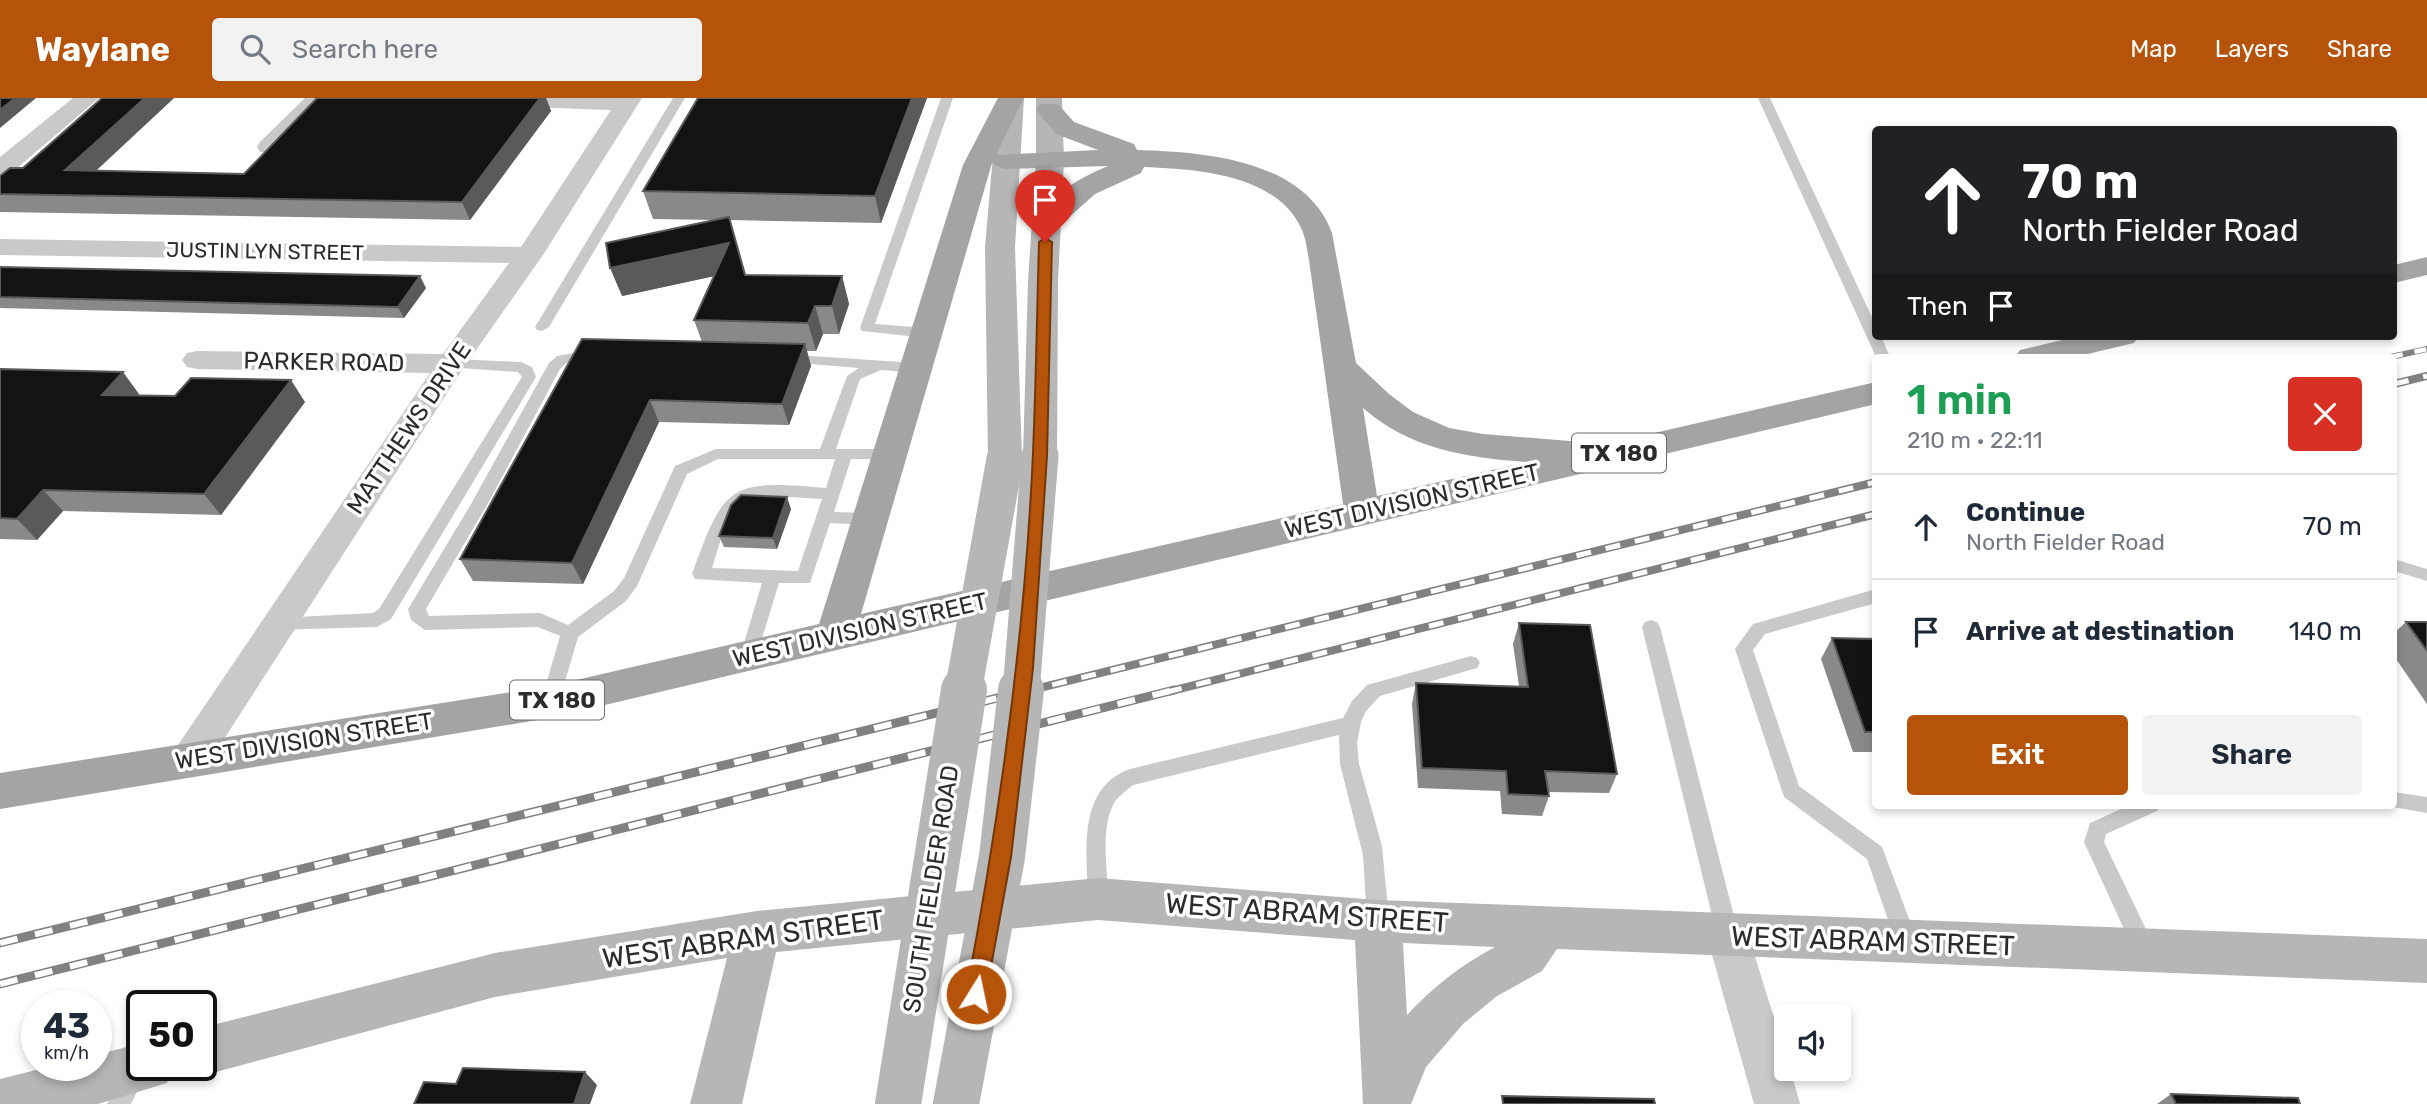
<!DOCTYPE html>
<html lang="en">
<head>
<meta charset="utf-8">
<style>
	body { margin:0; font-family:Rubik,sans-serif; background:#f2f2f3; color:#1f2937; height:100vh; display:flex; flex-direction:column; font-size:26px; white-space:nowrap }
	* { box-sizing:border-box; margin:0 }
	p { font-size:23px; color:#747a83 }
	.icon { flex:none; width:38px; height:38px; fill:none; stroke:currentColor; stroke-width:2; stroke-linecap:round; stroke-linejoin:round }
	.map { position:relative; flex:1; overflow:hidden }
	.drawer { position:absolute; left:1872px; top:256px; width:525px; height:455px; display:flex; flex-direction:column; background:#fff; border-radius:7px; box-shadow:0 4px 10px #0003 }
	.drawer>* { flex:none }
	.hud { position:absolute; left:1872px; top:28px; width:525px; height:214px; border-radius:7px; box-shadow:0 4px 10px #0003; background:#202124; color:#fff; overflow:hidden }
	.fabs { position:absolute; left:1774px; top:906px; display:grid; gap:14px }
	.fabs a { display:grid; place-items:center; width:77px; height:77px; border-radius:7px; background:#fff; box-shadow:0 4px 10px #0003; font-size:35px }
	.speed { position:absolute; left:21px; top:892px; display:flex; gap:14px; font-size:35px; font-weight:700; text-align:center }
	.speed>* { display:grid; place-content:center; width:91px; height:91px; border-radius:50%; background:#fff; box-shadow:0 4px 10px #0003; line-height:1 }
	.speed small { font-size:18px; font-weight:400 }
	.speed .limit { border:4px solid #111; border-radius:10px; background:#fff; color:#111 }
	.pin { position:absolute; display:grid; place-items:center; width:60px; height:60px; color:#fff; margin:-72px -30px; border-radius:50% 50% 50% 0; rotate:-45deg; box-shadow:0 0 7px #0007 }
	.pin .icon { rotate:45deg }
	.me { position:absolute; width:77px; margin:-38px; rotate:10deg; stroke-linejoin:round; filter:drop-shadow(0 0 5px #0008) }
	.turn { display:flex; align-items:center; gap:24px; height:147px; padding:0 35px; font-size:32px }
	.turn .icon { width:91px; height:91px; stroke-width:2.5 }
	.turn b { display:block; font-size:49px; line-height:60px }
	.then { display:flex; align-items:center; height:66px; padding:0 35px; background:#0003; gap:14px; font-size:26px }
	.round { display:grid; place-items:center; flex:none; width:74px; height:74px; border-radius:7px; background:#f2f2f3 }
	.overview { display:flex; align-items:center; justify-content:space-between; height:119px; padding:0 35px }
	h1 { font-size:42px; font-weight:600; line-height:52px; color:#1e9e55 }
	.cta { display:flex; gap:14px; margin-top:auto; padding:14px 35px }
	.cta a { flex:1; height:80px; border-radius:7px; background:#b45309; color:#fff; font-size:28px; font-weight:600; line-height:80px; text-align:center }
	.cta a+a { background:#f2f2f3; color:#1f2937 }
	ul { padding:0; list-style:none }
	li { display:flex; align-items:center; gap:21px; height:105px; padding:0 35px; border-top:2px solid #e0e1e3 }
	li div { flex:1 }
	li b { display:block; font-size:26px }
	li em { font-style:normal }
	header { display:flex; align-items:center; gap:42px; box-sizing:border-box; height:98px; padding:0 35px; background:#b45309; color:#fff }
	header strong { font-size:33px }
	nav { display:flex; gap:38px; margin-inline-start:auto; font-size:24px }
	.search { width:490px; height:63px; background:#f2f2f3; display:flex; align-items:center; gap:18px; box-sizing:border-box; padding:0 24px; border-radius:7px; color:#747a83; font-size:26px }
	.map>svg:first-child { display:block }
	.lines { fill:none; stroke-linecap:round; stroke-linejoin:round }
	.service { fill:#c9c9c9; fill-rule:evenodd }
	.minor { fill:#c9c9c9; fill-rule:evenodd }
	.secondary { fill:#b6b6b6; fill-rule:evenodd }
	.primary { fill:#a4a4a4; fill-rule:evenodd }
	.rail-far2-casing { stroke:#818181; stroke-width:6 }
	.rail-far1-casing { stroke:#818181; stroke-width:8 }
	.rail-casing { stroke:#818181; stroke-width:9 }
	.rail-far2 { stroke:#fff; stroke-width:4.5; stroke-dasharray:12; stroke-linecap:butt }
	.rail-far1 { stroke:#fff; stroke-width:5; stroke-dasharray:15; stroke-linecap:butt }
	.rail { stroke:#fff; stroke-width:6; stroke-dasharray:18; stroke-linecap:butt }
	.secondary-bridge-far1 { stroke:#b6b6b6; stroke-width:37 }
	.secondary-bridge { stroke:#b6b6b6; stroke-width:46 }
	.wall { fill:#898989 }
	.shaded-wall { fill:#5a5a5a }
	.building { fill:#131313; stroke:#5a5a5a; stroke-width:2 }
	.route { fill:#b45309; stroke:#753606; stroke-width:2 }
	.labels { text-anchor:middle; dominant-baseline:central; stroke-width:7; stroke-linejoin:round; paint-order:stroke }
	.far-street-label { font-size:21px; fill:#2c2c2c; stroke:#fff }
	.shield { fill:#fff; stroke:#6b6b6b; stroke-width:2 }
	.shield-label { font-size:23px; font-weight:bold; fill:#2c2c2c }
	.street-label { font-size:24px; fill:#2c2c2c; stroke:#fff }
	.near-street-label { font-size:28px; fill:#2c2c2c; stroke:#fff }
</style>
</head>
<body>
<header>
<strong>Waylane</strong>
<div class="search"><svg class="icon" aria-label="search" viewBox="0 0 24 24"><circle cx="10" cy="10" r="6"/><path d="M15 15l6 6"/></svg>Search here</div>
<nav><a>Map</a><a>Layers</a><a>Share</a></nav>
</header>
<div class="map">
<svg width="2427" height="1006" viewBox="0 0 2427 1006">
	<rect width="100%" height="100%" fill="#fff"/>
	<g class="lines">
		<g class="service">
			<polygon points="673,0 685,0 549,229 542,233 537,232 535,229"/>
			<polygon points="941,0 953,0 875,226 927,230 934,235 927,240 862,233 860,230"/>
			<polygon points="1758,0 1770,0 1876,228 1876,238 1881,238 1890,259 1876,259"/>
			<path d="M597,251L602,253V259L566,265L560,271L487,407L426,511L429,518L540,515L568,527L614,493L624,480L675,368L716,351H820L847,278L859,270L786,264L779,259L781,256L916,265L923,270L916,275L881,272L860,281L836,351H890L898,356L890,361H851L834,414L870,415L878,421L870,427L830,425L810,485H779L755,563H743L740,558L762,485L695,481L692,476C724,387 729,381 826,390L835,361H718L687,376L637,488L626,503L578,539L559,604L557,609L550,611L543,609L541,604L560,538L538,529L425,532L411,522L408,511L471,406L549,265L557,258ZM774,398L822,401L798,473L712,470C725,431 727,402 774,398Z"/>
			<polygon points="451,261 521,264 532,269 536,279 391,521 377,529 272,532 269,527 272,522 278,520 373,515 379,511 522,279 518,274 446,269 444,266"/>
			<polygon points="2394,461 2427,471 2427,483 2394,473"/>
			<polygon points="1876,491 1876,505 1765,536 1753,552 1799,688 1882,749 1917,842 1914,849 1906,852 1898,849 1895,842 1867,761 1784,699 1735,551 1753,526"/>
			<polygon points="1651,522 1657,524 1660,529 1739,838 1736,845 1728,848 1720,845 1717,838 1642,529 1645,524"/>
			<path d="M1471,558L1477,560L1480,565L1477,570L1380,598L1366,613L1361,624L1357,645L1359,666L1382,748L1389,823L1385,830L1378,833L1371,830L1367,823L1363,757L1340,666L1339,637L1133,687C1126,693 1117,699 1113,707C1100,733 1108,773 1108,801L1105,808L1098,810L1091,808L1088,801C1087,756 1076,690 1130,671L1343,620L1352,603L1367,587Z"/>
			<polygon points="2394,694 2427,699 2427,715 2387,708 2394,707"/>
			<polygon points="2130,707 2160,707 2157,713 2106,736 2104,744 2155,850 2152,857 2144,860 2136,857 2084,744 2090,725"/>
			<polygon points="134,966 142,969 145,977 131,1006 107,1006 126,969"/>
		</g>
		<g class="minor">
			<polygon points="73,0 99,0 9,77 0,80 0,59"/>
			<polygon points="305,0 330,0 278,54 260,54 257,49 260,44"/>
			<polygon points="457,0 642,0 543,157 462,272 204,672 190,677 176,672 171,661 176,650 430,275 197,271 187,269 182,262 187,255 197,253 443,256 509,165 0,157 0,141 521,149 611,12 469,7 461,5"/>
			<polygon points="1728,819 1743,825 1749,839 1787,962 1787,971 1790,971 1800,1006 1754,1006 1707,839 1713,825"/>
		</g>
		<g class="secondary">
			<polygon points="998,0 1024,0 1015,149 1022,361 1017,369 1005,373 993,369 988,361 985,149"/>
			<polygon points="1036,0 1062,0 1064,62 1058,183 1057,358 1052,366 1040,370 1028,366 1023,358 1028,183 1036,62"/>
			<path d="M1098,780L1378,802L2427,841V885L1557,851L1542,873L1497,898L1463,926L1426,969L1411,1006H1363L1355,842L1098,822L776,854L742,1006H690L727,860L495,899L201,978L182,968H201V930L495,855L757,813ZM1403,845L1495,849C1461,867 1433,889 1407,917Z"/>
			<polygon points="142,945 142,968 174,968 167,985 98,1006 0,1006 0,981 52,968 96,968 96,957"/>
		</g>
		<g class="primary">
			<path d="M998,0H1024L996,57L1098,52L1056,36L1036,12L1040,6H1058L1074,24L1134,46L1137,52C1203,54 1305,61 1332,135L1356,265L1389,296L1413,314L1449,330L1483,336L1570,343L1582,347L1585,351L1876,284V306L550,620L0,711V675L550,588L819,526L963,67ZM992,65L1004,71L1108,68C1079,80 1051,97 1032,124L1037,130L1047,133L1057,130L1095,96L1141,75L1144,69C1196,71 1276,76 1301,130C1306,140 1307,152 1309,162L1343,406L861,516ZM1363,310C1409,351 1468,360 1527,364L1377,398Z"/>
			<polygon points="2427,159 2427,177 2394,185 2394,167"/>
			<polygon points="2079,238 2139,238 2134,245 2075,259 2015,259 2020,252"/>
		</g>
		<g class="rail-far2-casing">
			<polyline id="rail-far2" points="2391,259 2427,251"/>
		</g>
		<g class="rail-far1-casing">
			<g id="rail-far1">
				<polyline points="2394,286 2427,278"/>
				<polyline points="1023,594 1876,384"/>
				<polyline points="1167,594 1876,416"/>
			</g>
		</g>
		<g class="rail-casing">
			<g id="rail">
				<polyline points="0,845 1030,592"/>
				<polyline points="0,886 1174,592"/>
			</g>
		</g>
		<use href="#rail-far2" class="rail-far2"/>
		<use href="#rail-far1" class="rail-far1"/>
		<use href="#rail" class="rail"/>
		<g class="secondary-bridge-far1">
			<polyline points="963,594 1005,361"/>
			<polyline points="1021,594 1040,358"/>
		</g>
		<g class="secondary-bridge">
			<polyline points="898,1006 964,592"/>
			<polyline points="956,1006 1002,759 1021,592"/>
		</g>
	</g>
	<g class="wall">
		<polygon points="102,0 174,0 96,73 244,76 317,0 546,0 551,13 470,122 0,114 0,96 23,70"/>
		<polygon points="698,0 927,0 881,125 730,122 746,177 842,178 849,206 839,236 823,236 816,253 807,253 811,268 789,327 659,324 583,486 473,483 460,461 702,244 694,222 714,178 622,198 715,122 653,121 643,93"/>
		<polygon points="0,169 426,190 404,220 0,210"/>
		<polygon points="0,271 139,296 138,298 305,304 221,417 63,413 37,442 0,441"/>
		<polygon points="791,411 777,451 724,449 719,438"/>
		<polygon points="2406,524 2427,524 2427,606 2394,558 2394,535"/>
		<polygon points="1519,525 1617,676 1609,695 1548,694 1549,698 1542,718 1502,716 1500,693 1418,690 1412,606 1416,585 1519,588 1513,546"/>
		<polygon points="1832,540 1876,541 1876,654 1853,654 1821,561"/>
		<polygon points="2171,996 2300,1006 2157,1006"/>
	</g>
	<g class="shaded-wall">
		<polygon points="15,0 36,0 0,30 0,12"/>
		<polygon points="145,0 174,0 77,90 65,72"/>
		<polygon points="540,0 546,0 551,13 470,122 462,104"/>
		<polygon points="912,0 927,0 881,125 875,98"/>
		<polygon points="729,145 738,173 622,198 610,170"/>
		<polygon points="420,178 426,190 404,220 398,209"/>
		<polygon points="842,178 849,206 839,236 832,208"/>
		<polygon points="815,208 823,236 816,253 808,225"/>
		<polygon points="805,246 811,268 789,327 782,306"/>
		<polygon points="123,274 139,296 120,318 102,297"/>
		<polygon points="291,282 305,304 221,417 204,396"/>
		<polygon points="650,302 659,324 583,486 572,465"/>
		<polygon points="43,392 63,413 37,442 17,421"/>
		<polygon points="787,399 791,411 777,451 773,440"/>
		<polygon points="585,974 597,987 590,1006 574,1006"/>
	</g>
	<g class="building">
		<polygon points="0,0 15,0 0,12"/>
		<polygon points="102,0 145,0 65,72 244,76 317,0 540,0 462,104 0,96 0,78 10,70 23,70"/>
		<polygon points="698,0 912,0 875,98 643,93"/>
		<polygon points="729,119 745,177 842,178 832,208 815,208 808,225 694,222 729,145 610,170 606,145"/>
		<polygon points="0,169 420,178 398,209 0,199"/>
		<polygon points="582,241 805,246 782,306 650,302 572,465 460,461"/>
		<polygon points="0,271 123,274 102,297 175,298 191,280 291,282 204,396 43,392 17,421 0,420"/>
		<polygon points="741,397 787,399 773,440 719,438 731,407"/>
		<polygon points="2406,524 2427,524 2427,553"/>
		<polygon points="1519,525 1590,527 1617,676 1545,673 1549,698 1508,696 1506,673 1422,670 1416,585 1528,589"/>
		<polygon points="1832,540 1876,541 1876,634 1865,634"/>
		<polygon points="463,970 585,974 574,1006 414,1006 424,984 456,986"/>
		<polygon points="2171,996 2298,1000 2300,1006 2176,1006"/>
		<polygon points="1502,998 1654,1001 1655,1006 1503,1006"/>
	</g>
	<path class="route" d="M1045,140L1052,144L1047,358L1033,570L1011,759L986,896L983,903L976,906L969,903L966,896C1000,718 1025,537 1033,355C1036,285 1037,214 1039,144Z"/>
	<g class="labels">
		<g class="far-street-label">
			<text transform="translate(265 153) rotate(1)">JUSTIN LYN STREET</text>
		</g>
		<g class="shield">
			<rect x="1572" y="335.5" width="94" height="39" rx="5"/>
			<rect x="510" y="582.5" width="94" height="39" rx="5"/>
		</g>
		<g class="shield-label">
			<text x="1619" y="355">TX 180</text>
			<text x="557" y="602">TX 180</text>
		</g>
		<g class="street-label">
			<text transform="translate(324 264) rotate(1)">PARKER ROAD</text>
			<text transform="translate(409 330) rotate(-56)">MATTHEWS DRIVE</text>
			<text transform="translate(1412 403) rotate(-13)">WEST DIVISION STREET</text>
			<text transform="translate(860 532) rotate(-13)">WEST DIVISION STREET</text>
			<text transform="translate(304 643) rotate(-9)">WEST DIVISION STREET</text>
			<text transform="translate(931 791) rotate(-81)">SOUTH FIELDER ROAD</text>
		</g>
		<g class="near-street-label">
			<text transform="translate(1307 815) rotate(4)">WEST ABRAM STREET</text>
			<text transform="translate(743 841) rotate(-8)">WEST ABRAM STREET</text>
			<text transform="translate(1873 843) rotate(2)">WEST ABRAM STREET</text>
		</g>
	</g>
</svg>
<div class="fabs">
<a><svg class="icon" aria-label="sound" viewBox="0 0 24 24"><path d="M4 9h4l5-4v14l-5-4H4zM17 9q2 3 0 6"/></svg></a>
</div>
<div class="speed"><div>43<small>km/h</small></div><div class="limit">50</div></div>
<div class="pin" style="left:1045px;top:144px;background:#d93025"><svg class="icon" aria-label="arrive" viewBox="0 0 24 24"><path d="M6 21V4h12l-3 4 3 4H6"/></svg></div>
<svg class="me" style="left:976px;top:896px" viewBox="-20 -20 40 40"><circle r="17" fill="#b45309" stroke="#fff" stroke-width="3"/><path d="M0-11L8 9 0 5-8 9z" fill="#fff"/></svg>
<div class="hud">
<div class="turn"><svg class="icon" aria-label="ahead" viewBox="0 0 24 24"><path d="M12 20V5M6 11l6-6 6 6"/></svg><div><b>70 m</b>North Fielder Road</div></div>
<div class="then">Then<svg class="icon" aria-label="arrive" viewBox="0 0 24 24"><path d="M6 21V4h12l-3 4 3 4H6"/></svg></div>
</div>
<section class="drawer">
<div class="overview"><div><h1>1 min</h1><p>210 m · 22:11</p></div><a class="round" style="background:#d93025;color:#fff"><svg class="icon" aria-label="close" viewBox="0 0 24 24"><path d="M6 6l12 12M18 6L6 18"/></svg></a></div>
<ul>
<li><svg class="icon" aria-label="ahead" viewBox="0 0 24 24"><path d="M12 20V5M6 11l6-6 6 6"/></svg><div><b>Continue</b><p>North Fielder Road</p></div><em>70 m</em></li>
<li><svg class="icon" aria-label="arrive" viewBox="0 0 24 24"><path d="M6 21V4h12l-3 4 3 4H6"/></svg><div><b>Arrive at destination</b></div><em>140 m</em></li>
</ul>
<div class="cta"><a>Exit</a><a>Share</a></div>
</section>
</div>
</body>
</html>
